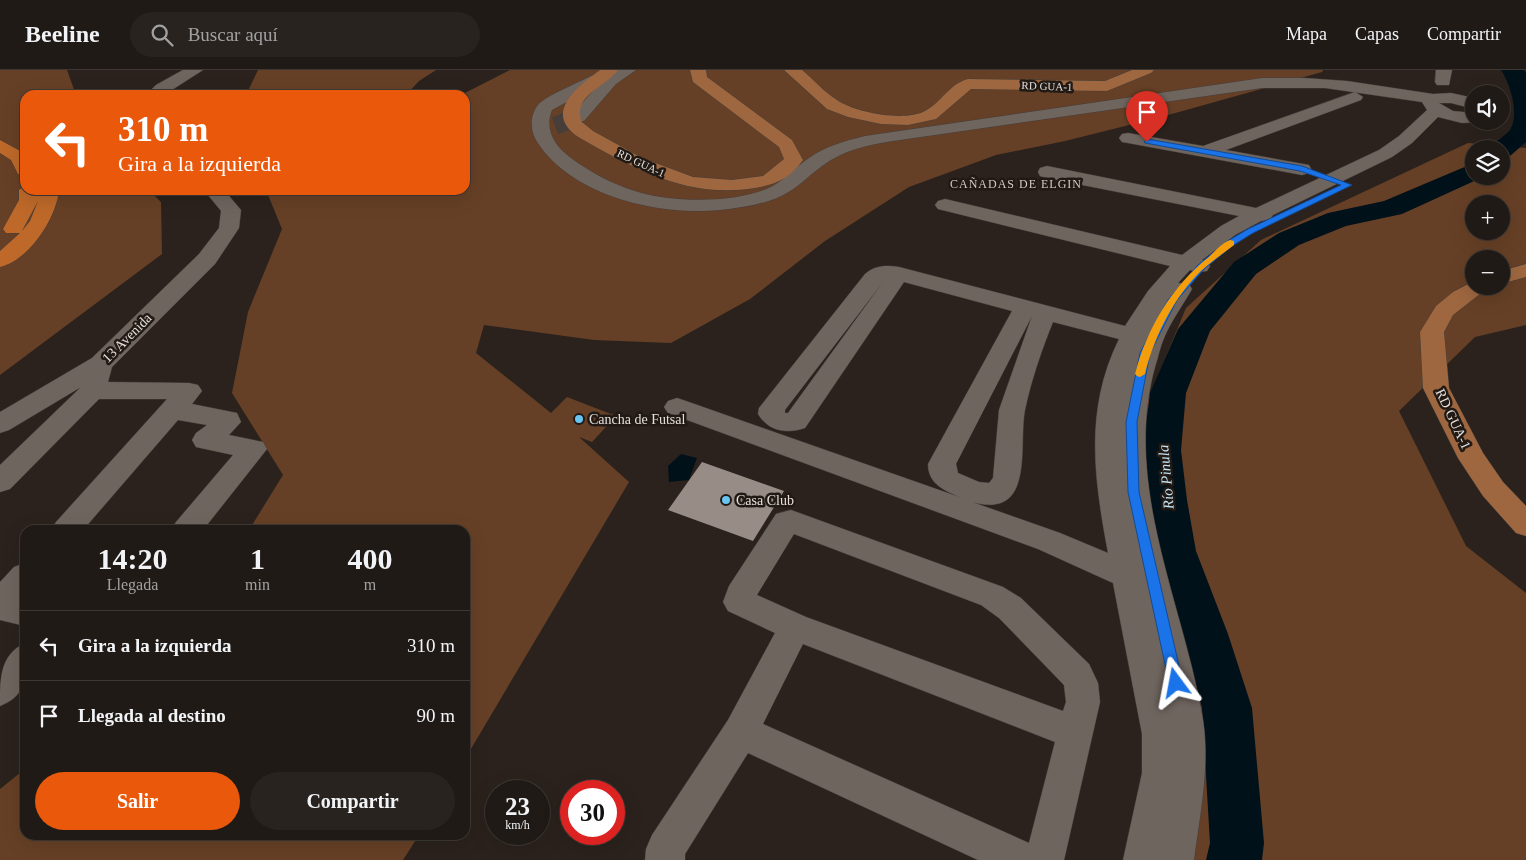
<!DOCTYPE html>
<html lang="es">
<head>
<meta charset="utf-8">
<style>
	body { margin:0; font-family:Georgia,serif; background:#28231f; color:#f1f3f6; height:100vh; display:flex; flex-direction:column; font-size:19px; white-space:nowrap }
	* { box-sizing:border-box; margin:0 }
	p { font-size:16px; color:#a2a1a1 }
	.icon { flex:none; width:28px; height:28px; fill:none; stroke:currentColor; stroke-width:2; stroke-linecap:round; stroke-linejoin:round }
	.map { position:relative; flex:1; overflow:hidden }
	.side { position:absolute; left:20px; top:455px; width:450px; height:315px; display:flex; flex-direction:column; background:#201a16; border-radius:15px; box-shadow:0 5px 20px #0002,0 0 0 1px #3d3835 }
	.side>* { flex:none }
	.top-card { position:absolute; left:20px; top:20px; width:450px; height:105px; border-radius:15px; box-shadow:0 5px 20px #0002,0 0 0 1px #3d3835; background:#ea580c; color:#fff; overflow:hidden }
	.tools { position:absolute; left:1465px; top:15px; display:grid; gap:10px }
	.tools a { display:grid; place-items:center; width:45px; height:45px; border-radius:50%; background:#201a16; box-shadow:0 5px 20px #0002,0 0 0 1px #3d3835; font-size:25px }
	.speed { position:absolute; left:485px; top:710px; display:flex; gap:10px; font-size:25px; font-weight:700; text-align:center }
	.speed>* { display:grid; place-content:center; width:65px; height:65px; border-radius:50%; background:#201a16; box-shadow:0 5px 20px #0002,0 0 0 1px #3d3835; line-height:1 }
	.speed small { font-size:12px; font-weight:400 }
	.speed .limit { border:8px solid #d22; background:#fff; color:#111 }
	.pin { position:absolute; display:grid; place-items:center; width:42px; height:42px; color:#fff; margin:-51px -21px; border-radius:50% 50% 50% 0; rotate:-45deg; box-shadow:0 0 5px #0007 }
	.pin .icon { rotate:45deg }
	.me { position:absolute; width:55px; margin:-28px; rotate:347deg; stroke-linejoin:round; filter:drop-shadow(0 0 4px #0008) }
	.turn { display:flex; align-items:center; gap:18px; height:105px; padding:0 15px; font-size:22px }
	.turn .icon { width:65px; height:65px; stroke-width:2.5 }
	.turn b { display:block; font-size:35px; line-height:42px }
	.eta { display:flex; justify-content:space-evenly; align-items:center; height:85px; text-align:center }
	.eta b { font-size:30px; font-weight:700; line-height:35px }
	.action { display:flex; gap:10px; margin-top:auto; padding:10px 15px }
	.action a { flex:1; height:58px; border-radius:30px; background:#ea580c; color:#fff; font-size:20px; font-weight:700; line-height:58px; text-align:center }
	.action a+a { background:#28231f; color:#f1f3f6 }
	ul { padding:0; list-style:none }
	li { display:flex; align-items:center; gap:15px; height:70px; padding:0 15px; border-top:1px solid #3d3835 }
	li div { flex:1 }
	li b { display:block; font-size:19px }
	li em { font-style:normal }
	header { display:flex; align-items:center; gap:30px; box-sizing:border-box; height:70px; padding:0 25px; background:#201a16; border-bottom:1px solid #3d3835 }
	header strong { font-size:24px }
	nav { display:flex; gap:28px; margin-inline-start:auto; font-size:18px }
	.search { width:350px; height:45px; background:#28231f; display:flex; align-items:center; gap:12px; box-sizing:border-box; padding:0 18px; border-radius:28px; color:#a2a1a1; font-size:19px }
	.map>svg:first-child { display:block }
	.green { fill:#664026; fill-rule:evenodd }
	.water { fill:#011119 }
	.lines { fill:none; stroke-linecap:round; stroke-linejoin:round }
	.river { fill:#011119; fill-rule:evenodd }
	.building { fill:#988d86 }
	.minor-tunnel { stroke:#473e3a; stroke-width:18; stroke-dasharray:18 9; stroke-linecap:butt }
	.minor-casing { stroke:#453e3a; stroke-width:1 }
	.major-casing { stroke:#453e3a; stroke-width:1 }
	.highway-casing { stroke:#453e3a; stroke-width:1 }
	.minor { fill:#6f655f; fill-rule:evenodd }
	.major { fill:#9e673f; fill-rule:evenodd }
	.highway { fill:#be692a; fill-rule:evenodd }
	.route { fill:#1a73e8; stroke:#114b97 }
	.slow { fill:#f59e0b }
	.poi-dot { fill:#68c4f0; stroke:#211914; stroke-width:2 }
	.labels { text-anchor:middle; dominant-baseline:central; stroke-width:5; stroke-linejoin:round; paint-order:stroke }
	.far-street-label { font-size:11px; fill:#e5dfdb; stroke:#211914 }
	.far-neighbourhood-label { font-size:12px; letter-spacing:1px; fill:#d6cac3; stroke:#211914 }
	.street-label { font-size:14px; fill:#e5dfdb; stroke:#211914 }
	.poi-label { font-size:14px; fill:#e5dfdb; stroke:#211914; text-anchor:start }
	.water-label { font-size:15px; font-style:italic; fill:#c3e4f5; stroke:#211914 }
</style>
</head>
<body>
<header>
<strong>Beeline</strong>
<div class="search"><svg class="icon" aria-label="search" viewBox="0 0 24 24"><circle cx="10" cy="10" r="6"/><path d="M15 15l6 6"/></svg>Buscar aquí</div>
<nav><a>Mapa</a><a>Capas</a><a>Compartir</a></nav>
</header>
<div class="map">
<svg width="1526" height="790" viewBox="0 0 1526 790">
	<rect width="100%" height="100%" fill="#2b221d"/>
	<g class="green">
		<polygon points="0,0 67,0 76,25 25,25 25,120 149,120 161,132 162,184 0,305"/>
		<polygon points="258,0 436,0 419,11 406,25 246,25"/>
		<polygon points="510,0 1323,0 1322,2 1161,47 1065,71 996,85 909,117 825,171 750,229 671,273 594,270 484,255 476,283 551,343 567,327 616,346 592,372 579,367 629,412 465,689 465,460 249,460 283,405 232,323 248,242 282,159 266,120 465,120 465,25 461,25"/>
		<path d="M1468,73L1526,78V255L1475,267L1399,341L1466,476L1526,523V790H1189L1155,469L1147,332L1186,238L1261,170ZM1474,79H1501V106H1474ZM1474,134H1501V161H1474ZM1474,189H1501V216H1474Z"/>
		<polygon points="25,699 25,765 419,765 403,790 0,790 0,719"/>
	</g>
	<polygon class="water" points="681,384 697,388 689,410 669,412 668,396"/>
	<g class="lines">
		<g class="river">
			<path d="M1501,0H1524L1526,3V72L1510,86L1501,89V79H1490C1495,71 1504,67 1510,60C1520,45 1510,13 1501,0Z"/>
			<polygon points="1474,93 1474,106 1483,107 1402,144 1346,156 1299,175 1256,204 1210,261 1186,323 1181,380 1187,430 1196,481 1228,564 1252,638 1264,773 1262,790 1206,790 1210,773 1202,638 1182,564 1154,481 1147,430 1143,380 1150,323 1178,259 1234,192 1279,163 1328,143 1384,131"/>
		</g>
	</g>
	<polygon class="building" points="702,392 784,421 753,471 668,440"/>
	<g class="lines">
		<polyline class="minor-tunnel" points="555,56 578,47"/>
		<g class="minor-casing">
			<g id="minor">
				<polygon points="183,0 203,0 164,25 146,25 156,15"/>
				<path d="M617,0H636L616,14L584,51H572L570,47L598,15L552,40C544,60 555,76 571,88C590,102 612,114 635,121C670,133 739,134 773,116C786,108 796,97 809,88C826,76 845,71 865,66L1262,8H1304L1347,11L1433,24L1451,23L1474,28V39L1451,33H1439L1453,41L1474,43V51L1480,52L1462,53L1438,47L1412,73L1392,87L1273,145L1270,149L1261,151L1235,165L1202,190L1207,191L1210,196L1207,201L1199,202L1190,200L1178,213L1189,214L1192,219C1183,235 1171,251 1164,268C1160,277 1158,288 1155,297C1122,416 1184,535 1203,650C1210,697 1200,744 1194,790H1123L1142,703V664L1113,513L1038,479L668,343L664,337L668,331L677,328L686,331L962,428C946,421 928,415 928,394L1012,241L904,212L805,358C787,364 769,362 758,344L759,338L865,204C875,195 887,195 899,197L1125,256L1148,221L1170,196L938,139L935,135L938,131L945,129L1182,185L1221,156L1239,146L1047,108L1040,106L1038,102L1040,98L1047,96L1256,138L1379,80L1399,66L1427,40L1422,32L1325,18H1262L893,71C868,75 843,80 822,96C808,106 796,120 779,127C761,135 739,138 720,140C659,146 570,126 536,70C530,60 530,45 538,35C545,26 580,12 591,6L597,4L604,8ZM883,212L788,343H785V340ZM1032,246L999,340L993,408L989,413L979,412L958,403L956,394ZM1053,252L1119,269C1084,340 1094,408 1108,483L1060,463L972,432C1036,450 1018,375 1025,340C1031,311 1042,279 1053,252Z"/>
				<polygon points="1436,0 1452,0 1449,15 1437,15 1435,12"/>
				<polygon points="1355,22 1363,27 1361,30 1226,80 1309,95 1311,99 1309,103 1302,105 1128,73 1122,72 1119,68 1122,64 1128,63 1203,76"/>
				<polygon points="204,120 224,120 241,140 239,158 215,194 112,297 108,312 189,313 198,315 202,321 192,334 237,343 241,352 229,365 263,372 267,379 203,460 171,460 176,452 233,385 196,377 192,370 196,363 207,355 178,350 83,460 51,460 56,452 167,329 99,329 10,419 0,422 0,395 81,317 9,360 0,363 0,342 92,288 199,184 219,158 221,141"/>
				<path d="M791,440L1003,517L1021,528L1089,594L1098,613L1100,632L1064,790H978L748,683L685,784V790H645L646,779L652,765L728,650L775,563L728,541L723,532L729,516L776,444ZM794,464L981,535L999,548L1064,615L1066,632L1063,641L806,547L757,525ZM803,574L1055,672L1029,773L763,654Z"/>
				<polygon points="25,493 25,556 0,550 0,512 14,497"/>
				<path d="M25,573C25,601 31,624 0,636C0,608 0,585 25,573Z"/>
			</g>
		</g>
		<g class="major-casing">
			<g id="major">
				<path d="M600,0H618C606,17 571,26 582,52L593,61L642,88L693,107L732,110L763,106L784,89L779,77L693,12L690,0H706L707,7L792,70L803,90C789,110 772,116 748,119C685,127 633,98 580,68C542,44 576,18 600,0Z"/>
				<path d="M784,0H802C814,10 824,22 837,30C856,43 905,52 925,41C942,32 949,14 968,9L1105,11L1132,0H1154L1151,3L1107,21L971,19L936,49L908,55L881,54L848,47L827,39Z"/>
				<polygon points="1526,194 1526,207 1501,214 1501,201"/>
				<polygon points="1474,211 1474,216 1490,216 1453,245 1444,262 1449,318 1483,383 1503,412 1526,436 1526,466 1516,463 1483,426 1458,388 1423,318 1420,262 1436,236 1453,222"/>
			</g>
		</g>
		<g class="highway-casing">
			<g id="highway">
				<polygon points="0,70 24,83 25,106 18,104 11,90 0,83"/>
				<path d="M25,115V120H39V126V120H59C56,149 29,190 0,197V181L20,163H6L3,159L19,130V120ZM38,131L30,151L22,161L23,159Z"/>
			</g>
		</g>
		<use href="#minor" class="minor"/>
		<use href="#major" class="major"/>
		<use href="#highway" class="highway"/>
	</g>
	<polygon class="route" points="1147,69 1302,96 1352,115 1253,163 1232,176 1204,199 1177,230 1150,283 1137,352 1139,422 1183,613 1181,617 1176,619 1171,617 1169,613 1128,422 1126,352 1140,283 1168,230 1198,195 1226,172 1248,159 1341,115 1300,101 1145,73 1144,72"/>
	<path class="slow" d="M1230,170L1234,171V175C1221,185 1206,195 1195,207C1171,233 1153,270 1145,304L1140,307L1137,306L1135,304C1147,258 1172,216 1209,187C1215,181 1222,173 1230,170Z"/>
	<g class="poi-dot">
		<circle cx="579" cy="349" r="5"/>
		<circle cx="726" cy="430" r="5"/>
	</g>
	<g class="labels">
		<g class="far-street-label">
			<text transform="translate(1047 16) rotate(2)">RD GUA-1</text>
			<text transform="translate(641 93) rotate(25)">RD GUA-1</text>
		</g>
		<g class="far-neighbourhood-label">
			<text x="1016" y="114">CAÑADAS DE ELGIN</text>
		</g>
		<g class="street-label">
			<text transform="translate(127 268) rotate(-45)">13 Avenida</text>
			<text transform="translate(1453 349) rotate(65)">RD GUA-1</text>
		</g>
		<g class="poi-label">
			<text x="589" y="349">Cancha de Futsal</text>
			<text x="736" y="430">Casa Club</text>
		</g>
		<g class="water-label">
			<text transform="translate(1166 407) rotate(-95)">Río Pinula</text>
		</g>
	</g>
</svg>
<div class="tools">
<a><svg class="icon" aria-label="sound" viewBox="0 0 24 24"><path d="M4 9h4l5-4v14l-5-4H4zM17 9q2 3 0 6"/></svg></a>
<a><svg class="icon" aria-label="layers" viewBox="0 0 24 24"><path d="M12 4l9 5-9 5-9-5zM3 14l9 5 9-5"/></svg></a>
<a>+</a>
<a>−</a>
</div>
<div class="speed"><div>23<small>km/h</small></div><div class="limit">30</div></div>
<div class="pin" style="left:1147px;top:72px;background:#d93025"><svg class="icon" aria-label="arrive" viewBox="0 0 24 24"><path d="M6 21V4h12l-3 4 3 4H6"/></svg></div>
<svg class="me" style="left:1176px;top:613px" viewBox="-20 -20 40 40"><path d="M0-17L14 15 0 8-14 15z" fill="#1a73e8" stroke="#fff" stroke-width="4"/></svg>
<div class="top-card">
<div class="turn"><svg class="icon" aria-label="left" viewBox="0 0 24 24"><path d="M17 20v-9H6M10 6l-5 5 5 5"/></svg><div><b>310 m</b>Gira a la izquierda</div></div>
</div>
<section class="side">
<div class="eta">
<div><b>14:20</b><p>Llegada</p></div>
<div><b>1</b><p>min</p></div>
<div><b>400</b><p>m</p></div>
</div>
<ul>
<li><svg class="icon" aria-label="left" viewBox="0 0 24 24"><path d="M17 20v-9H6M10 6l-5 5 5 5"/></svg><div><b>Gira a la izquierda</b></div><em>310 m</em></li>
<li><svg class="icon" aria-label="arrive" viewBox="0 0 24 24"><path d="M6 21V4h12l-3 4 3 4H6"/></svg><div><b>Llegada al destino</b></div><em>90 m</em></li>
</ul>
<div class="action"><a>Salir</a><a>Compartir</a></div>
</section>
</div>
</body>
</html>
